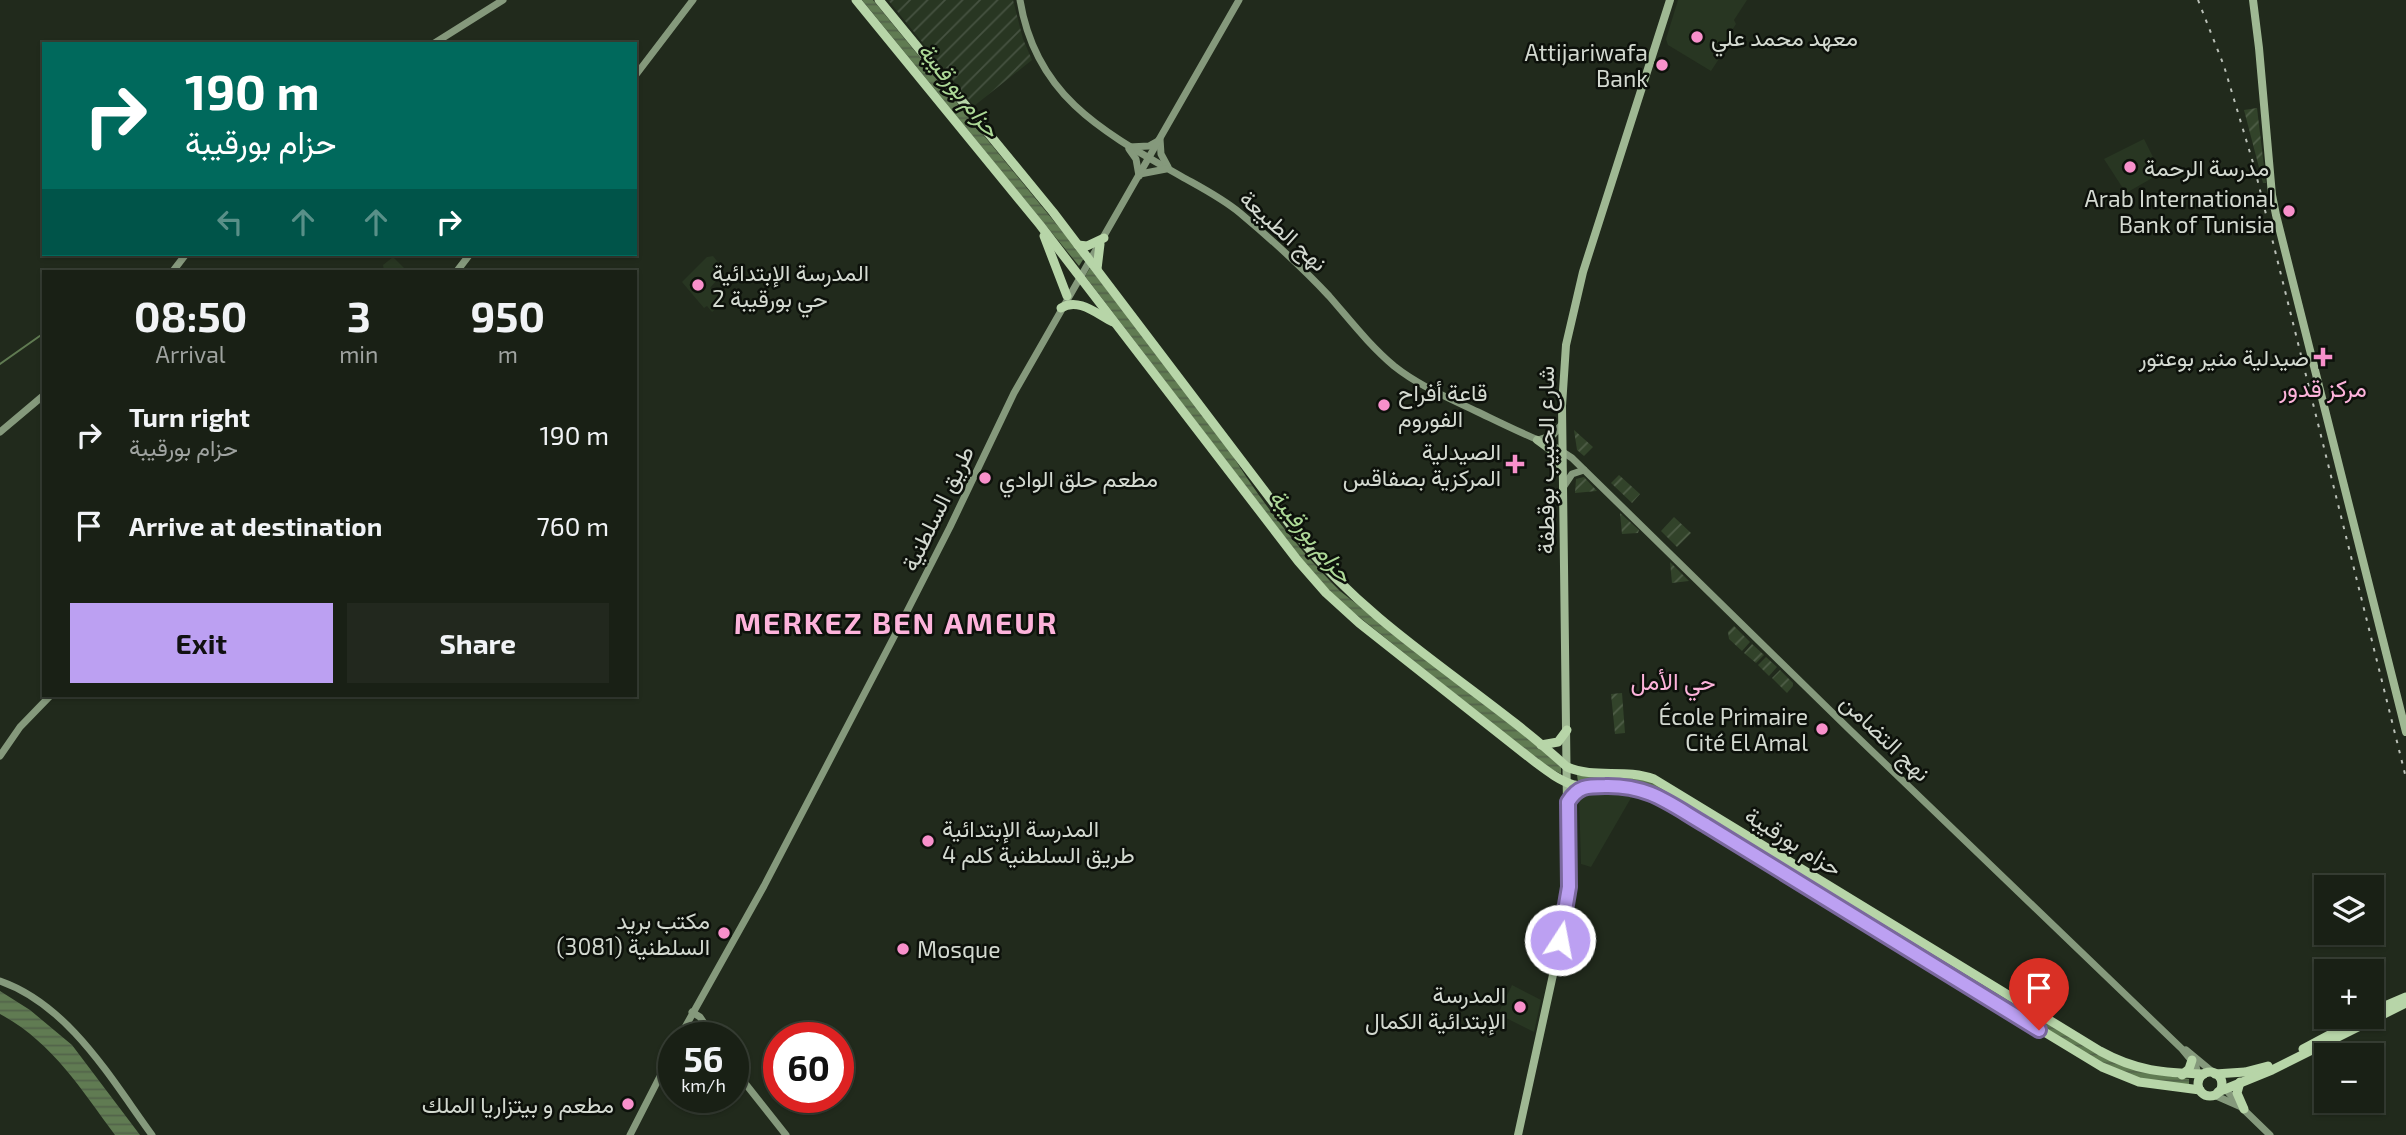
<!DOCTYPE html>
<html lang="en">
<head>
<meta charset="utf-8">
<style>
	body { margin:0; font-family:"Exo 2",Vazirmatn,sans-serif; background:#22281e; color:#f1f3f6; height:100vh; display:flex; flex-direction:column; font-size:26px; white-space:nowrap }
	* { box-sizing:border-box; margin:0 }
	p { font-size:23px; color:#9fa3a0 }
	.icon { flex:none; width:38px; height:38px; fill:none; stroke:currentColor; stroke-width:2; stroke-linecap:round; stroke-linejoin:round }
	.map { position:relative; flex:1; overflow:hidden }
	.side { position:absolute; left:42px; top:270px; width:595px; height:427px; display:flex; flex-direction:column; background:#192015; border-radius:0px; box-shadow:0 2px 5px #0004,0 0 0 2px #373e34 }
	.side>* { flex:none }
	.hud { position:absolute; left:42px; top:42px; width:595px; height:214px; border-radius:0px; box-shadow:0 2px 5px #0004,0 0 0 2px #373e34; background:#00695c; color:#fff; overflow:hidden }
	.buttons { position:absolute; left:2314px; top:875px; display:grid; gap:14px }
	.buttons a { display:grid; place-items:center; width:70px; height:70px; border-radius:0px; background:#192015; box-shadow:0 2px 5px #0004,0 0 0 2px #373e34; font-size:35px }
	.speed { position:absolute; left:658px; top:1022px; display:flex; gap:14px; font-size:35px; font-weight:700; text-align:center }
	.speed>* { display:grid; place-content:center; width:91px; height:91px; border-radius:50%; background:#192015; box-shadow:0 2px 5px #0004,0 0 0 2px #373e34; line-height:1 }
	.speed small { font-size:18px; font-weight:400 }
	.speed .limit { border:10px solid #d22; background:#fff; color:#111 }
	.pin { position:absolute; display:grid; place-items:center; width:60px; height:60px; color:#fff; margin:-72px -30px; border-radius:50% 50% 50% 0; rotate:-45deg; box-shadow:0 0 7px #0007 }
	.pin .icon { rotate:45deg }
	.me { position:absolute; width:77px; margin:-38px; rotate:11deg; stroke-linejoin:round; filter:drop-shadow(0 0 5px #0008) }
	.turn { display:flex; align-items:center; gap:24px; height:147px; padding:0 28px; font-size:32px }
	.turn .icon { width:91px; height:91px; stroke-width:2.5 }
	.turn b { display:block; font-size:49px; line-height:60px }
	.lanes { display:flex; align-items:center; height:66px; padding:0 28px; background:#0003; justify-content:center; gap:35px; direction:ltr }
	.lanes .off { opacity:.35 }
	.eta { display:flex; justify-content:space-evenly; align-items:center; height:119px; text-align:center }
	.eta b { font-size:42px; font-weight:700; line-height:49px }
	.primary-button { display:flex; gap:14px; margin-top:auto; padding:14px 28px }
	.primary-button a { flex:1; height:80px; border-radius:0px; background:#bca0f2; color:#111; font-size:28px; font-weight:700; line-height:80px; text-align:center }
	.primary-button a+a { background:#22281e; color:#f1f3f6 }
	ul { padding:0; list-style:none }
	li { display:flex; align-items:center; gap:21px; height:91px; padding:0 28px }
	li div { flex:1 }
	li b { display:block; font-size:26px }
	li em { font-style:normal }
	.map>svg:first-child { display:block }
	.built { fill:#283622 }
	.industrial { fill:url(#industrial-furrows) }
	.garden { fill:url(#garden-furrows) }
	.water { fill:url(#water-rules) }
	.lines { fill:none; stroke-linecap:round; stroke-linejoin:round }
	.stream { stroke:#607b52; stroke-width:2 }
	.secondary { stroke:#85997c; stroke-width:7 }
	.primary { stroke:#9fb893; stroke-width:8 }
	.highway { stroke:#b7d5a8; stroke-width:9 }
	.rail { stroke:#bac0b7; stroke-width:2; stroke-dasharray:3.5 7; stroke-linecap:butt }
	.route-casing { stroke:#7a689d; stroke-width:18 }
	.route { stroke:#bca0f2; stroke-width:12 }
	.poi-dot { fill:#f890cb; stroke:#0d110b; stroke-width:2.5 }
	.labels { text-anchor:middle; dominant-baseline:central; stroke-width:5; stroke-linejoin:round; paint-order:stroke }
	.poi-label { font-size:23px; fill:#d3d9d0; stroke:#0d110b; text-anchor:end }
	.street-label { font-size:23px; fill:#d3d9d0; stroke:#0d110b }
	.water-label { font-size:24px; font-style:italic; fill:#add997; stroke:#0d110b }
	.neighbourhood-label { font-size:24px; fill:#fdb3db; stroke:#0d110b }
	.district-label { font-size:30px; font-weight:bold; letter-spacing:2px; fill:#fdb3db; stroke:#0d110b }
</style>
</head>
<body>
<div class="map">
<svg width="2406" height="1135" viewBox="0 0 2406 1135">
	<defs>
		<pattern id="industrial-furrows" width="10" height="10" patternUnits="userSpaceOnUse" patternTransform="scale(1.75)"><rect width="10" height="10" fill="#283622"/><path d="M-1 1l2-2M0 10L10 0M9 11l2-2" fill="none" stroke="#465241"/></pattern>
		<pattern id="garden-furrows" width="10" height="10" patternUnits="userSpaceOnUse" patternTransform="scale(1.75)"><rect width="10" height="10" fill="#32432a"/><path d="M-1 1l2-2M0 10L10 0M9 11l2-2" fill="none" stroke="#4f5e48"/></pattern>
		<pattern id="water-rules" width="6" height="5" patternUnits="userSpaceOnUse" patternTransform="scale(1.75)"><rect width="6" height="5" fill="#607b52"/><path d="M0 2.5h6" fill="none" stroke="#53644a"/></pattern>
	</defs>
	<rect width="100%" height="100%" fill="#212a1c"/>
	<g class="built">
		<polygon points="1678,0 1747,0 1734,20 1736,24 1727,38 1730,42 1711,71 1668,45 1666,39"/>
		<polygon points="2144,139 2154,159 2149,161 2155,174 2154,177 2126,193 2104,159"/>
		<polygon points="713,256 720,265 721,275 710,288 724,302 712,312 707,306 704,308 682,282 707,257"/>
		<polygon points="393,257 407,271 384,271 383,265"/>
		<polygon points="1581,790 1635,791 1591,867 1581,864 1579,794"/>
		<polygon points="1512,985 1541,1000 1534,1032 1498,1014"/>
	</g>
	<polygon class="industrial" points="888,0 1013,0 1023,39 1032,60 974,106"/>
	<g class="garden">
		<polygon points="2257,108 2266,183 2263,183 2244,110"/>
		<polygon points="1574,430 1593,447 1584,456 1577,450"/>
		<polygon points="1619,475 1640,494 1632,503 1611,483"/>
		<polygon points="1584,477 1597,491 1575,493 1576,479"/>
		<polygon points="1620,513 1639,530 1638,533 1622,534"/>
		<polygon points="1674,517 1691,533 1677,547 1661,531"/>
		<polygon points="1670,562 1689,581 1672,583"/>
		<polygon points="1734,626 1750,642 1742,651 1729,639 1728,632"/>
		<polygon points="1752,644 1764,655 1756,663 1744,653"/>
		<polygon points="1766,657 1777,667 1769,676 1758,665"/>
		<polygon points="1780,670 1793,683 1793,686 1787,693 1772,678"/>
		<polygon points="1622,693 1625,733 1615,734 1611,694"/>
	</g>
	<g class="water">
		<polygon points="862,0 873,0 1084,258 1079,266"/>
		<path d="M1090,268L1227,446C1256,496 1299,550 1340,591L1551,757L1561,767V774L1544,765L1338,600L1302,560L1085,276Z"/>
		<polygon points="1577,775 1612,776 1652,781 2097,1052 2148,1073 2189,1079 2189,1086 2154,1083 2110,1068 1649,788 1578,782"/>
		<path d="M0,991L30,1010L72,1045L140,1135H115C81,1089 52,1042 0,1014Z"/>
	</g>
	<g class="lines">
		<polyline class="stream" points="0,364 44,333"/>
		<g class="secondary">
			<path d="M1020,0C1036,99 1107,134 1186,179C1204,189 1223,199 1240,213C1271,239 1301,266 1329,296C1350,320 1369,345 1394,366C1419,386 1449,398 1478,412C1503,424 1529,437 1555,447L1572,458L1851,731L2182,1049L2196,1066L2199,1080"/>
			<polyline points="433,44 503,0"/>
			<polyline points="635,76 693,0"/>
			<polyline points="1160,139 1161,154 1168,167"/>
			<polyline points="1129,147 1149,146 1158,141"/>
			<polyline points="1129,149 1136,159 1139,176"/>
			<polyline points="1140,174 1166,169"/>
			<polyline points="173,271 186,254"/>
			<polyline points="457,271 470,254"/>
			<polyline points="0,432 44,395"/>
			<polyline points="1538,440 1553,435 1562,424"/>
			<polyline points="1564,486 1572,474 1584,470"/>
			<polyline points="0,756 20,727 51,695"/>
			<path d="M0,981C69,1005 111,1079 152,1135"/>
			<polyline points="692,1012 700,1017 714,1038"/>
			<polyline points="679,1038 764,886 896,633 950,527 1014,393 1239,0"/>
			<polyline points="2186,1050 2215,1074"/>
			<polyline points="733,1068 786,1135"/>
			<polyline points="2221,1084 2240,1106 2270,1135"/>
			<polyline points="2214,1095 2239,1106"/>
			<polyline points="630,1135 674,1049"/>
		</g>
		<g class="primary">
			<polyline points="2253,0 2259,48 2272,195 2276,215 2406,732"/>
			<polyline points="1537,440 1552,451 1562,469"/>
			<polyline points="1518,1135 1563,929 1568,887 1562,406 1566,345 1583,272 1670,0"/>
		</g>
		<g class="highway">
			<path d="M856,0L1040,225L1298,561L1326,593L1359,623L1535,762C1547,771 1560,781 1574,785C1598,790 1623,782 1647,791L2102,1067L2139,1082L2200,1090"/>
			<path d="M879,0L1053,212L1304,543C1378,633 1482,689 1567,767C1595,779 1625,768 1654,779L2100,1051C2136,1071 2164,1073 2204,1074"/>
			<polyline points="1044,236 1067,296"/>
			<polyline points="1078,245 1087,246 1104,238"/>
			<polyline points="1097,269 1100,244"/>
			<path d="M1061,308C1078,297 1097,314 1113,322"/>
			<polyline points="1541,745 1558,742 1567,730"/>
			<polyline points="1568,802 1575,792 1584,786"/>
			<polyline points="2371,1012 2406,997"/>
			<polyline points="2303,1049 2363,1017"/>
			<circle cx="2210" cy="1084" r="12"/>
			<polyline points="2215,1074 2245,1072 2268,1066"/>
			<polyline points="2182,1075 2189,1069 2192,1060"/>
			<polyline points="2240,1082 2237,1093 2244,1109"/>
			<polyline points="2218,1092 2272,1070 2406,1003"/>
		</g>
		<polyline class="rail" points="2198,0 2224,66 2254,166 2406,778"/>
	</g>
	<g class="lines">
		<g class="route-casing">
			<path id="route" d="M1560,940L1569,887L1568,802C1578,786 1587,786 1605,786C1649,785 1670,804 1706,825L2039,1030"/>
		</g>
		<use href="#route" class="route"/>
	</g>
	<g class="poi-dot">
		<circle cx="1697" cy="37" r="7"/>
		<circle cx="1662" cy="65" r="7"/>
		<circle cx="2130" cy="167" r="7"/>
		<circle cx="2289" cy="211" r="7"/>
		<circle cx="698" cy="285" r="7"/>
		<path d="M2319.5 346.5h7v7h7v7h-7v7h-7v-7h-7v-7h7z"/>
		<circle cx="1384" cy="405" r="7"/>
		<path d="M1511.5 453.5h7v7h7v7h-7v7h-7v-7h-7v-7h7z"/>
		<circle cx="985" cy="478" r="7"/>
		<circle cx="1822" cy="729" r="7"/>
		<circle cx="928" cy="841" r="7"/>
		<circle cx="724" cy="933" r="7"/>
		<circle cx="903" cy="949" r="7"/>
		<circle cx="1520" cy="1007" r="7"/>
		<circle cx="628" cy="1104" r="7"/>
	</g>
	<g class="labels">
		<g class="poi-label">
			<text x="1711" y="37" text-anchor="start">معهد محمد علي</text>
			<text x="1648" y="52">Attijariwafa<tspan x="1648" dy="26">Bank</tspan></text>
			<text x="2144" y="167" text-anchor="start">مدرسة الرحمة</text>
			<text x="2275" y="198">Arab International<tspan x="2275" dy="26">Bank of Tunisia</tspan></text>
			<text x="712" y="272" text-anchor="start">المدرسة الإبتدائية<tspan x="712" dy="26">حي بورقيبة 2</tspan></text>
			<text x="2309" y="357">صيدلية منير بوعتور</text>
			<text x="1398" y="392" text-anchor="start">قاعة أفراح<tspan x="1398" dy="26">الفوروم</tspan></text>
			<text x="1501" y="451">الصيدلية<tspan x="1501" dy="26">المركزية بصفاقس</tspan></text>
			<text x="999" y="478" text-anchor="start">مطعم حلق الوادي</text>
			<text x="1808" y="716">École Primaire<tspan x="1808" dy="26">Cité El Amal</tspan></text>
			<text x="942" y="828" text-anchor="start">المدرسة الإبتدائية<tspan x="942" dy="26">طريق السلطنية كلم 4</tspan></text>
			<text x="710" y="920">مكتب بريد<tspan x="710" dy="26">السلطنية (3081)</tspan></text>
			<text x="917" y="949" text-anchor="start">Mosque</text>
			<text x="1506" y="994">المدرسة<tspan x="1506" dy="26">الإبتدائية الكمال</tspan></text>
			<text x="614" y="1104">مطعم و بيتزاريا الملك</text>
		</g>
		<g class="street-label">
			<text transform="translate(1284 230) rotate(42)">نهج الطبيعة</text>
			<text transform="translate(1545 460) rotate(-90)">شارع الحبيب بوقطفة</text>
			<text transform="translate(937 508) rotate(-64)">طريق السلطنية</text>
			<text transform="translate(1886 737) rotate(44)">نهج التضامن</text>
			<text transform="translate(1794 841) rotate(32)">حزام بورقيبة</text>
		</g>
		<g class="water-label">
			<text transform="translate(960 89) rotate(51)">حزام بورقيبة</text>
			<text transform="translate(1312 535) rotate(50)">حزام بورقيبة</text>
		</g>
		<g class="neighbourhood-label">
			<text x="2323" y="387">مركز قدور</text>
			<text x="1673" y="680">حي الأمل</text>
		</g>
		<g class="district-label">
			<text x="896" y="622">MERKEZ BEN AMEUR</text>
		</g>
	</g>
</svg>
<div class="buttons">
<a><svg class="icon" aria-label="layers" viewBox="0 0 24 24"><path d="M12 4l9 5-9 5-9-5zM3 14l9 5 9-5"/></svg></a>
<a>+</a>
<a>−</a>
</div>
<div class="speed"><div>56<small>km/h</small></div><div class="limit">60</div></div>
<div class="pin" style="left:2039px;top:1030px;background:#d93025"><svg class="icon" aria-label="arrive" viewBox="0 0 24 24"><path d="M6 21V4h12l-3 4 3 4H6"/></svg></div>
<svg class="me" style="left:1560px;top:940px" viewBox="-20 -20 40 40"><circle r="17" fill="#bca0f2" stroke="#fff" stroke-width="3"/><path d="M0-11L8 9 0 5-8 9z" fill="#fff"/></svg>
<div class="hud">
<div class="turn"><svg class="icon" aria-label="right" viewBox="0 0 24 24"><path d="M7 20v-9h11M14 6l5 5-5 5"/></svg><div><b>190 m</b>حزام بورقيبة</div></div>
<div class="lanes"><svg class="icon off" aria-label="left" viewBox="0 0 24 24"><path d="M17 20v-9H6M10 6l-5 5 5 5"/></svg><svg class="icon off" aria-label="ahead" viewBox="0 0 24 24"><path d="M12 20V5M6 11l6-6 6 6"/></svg><svg class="icon off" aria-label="ahead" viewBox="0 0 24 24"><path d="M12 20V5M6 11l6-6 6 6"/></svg><svg class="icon" aria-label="right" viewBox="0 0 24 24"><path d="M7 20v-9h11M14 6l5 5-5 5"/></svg></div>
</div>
<section class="side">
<div class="eta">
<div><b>08:50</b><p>Arrival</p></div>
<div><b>3</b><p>min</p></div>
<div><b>950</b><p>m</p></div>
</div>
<ul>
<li><svg class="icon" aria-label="right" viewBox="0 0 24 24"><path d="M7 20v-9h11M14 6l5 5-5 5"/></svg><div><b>Turn right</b><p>حزام بورقيبة</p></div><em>190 m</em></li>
<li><svg class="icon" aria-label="arrive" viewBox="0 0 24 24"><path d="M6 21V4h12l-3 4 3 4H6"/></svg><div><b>Arrive at destination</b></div><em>760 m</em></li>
</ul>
<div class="primary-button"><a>Exit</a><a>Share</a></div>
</section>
</div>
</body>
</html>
